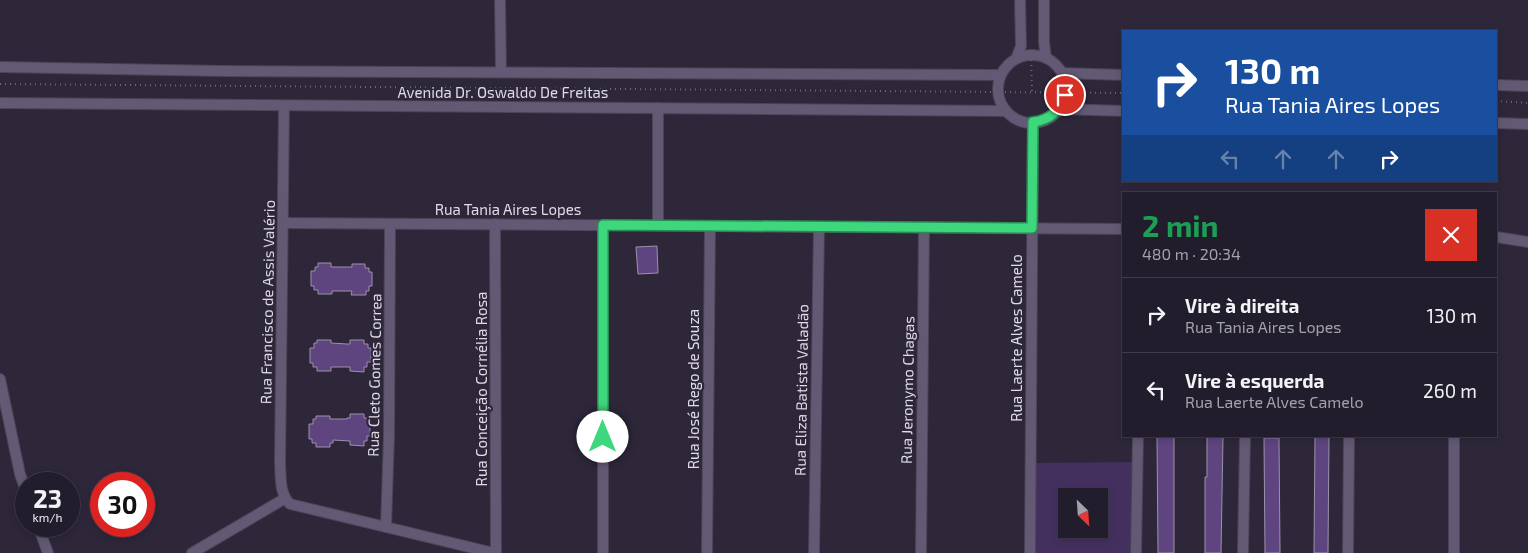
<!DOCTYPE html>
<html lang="pt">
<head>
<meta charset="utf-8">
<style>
	body { margin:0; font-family:"Exo 2",sans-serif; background:#2e2a38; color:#f1f3f6; height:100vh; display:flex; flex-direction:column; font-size:19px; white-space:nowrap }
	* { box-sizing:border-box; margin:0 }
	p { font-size:16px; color:#a2a2a9 }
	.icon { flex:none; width:28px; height:28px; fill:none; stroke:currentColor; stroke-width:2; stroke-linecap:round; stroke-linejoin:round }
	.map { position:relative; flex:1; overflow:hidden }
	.drawer { position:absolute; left:1122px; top:192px; width:375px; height:245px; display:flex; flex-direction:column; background:#221d2c; border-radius:0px; box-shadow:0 2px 8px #0003,0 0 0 1px #3f3b48 }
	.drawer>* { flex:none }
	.banner { position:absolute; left:1122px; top:30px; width:375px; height:152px; border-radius:0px; box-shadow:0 2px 8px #0003,0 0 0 1px #3f3b48; background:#1a4fa0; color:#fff; overflow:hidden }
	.needle { width:32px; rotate:155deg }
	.tools { position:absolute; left:1058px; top:488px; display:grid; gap:10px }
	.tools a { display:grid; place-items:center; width:50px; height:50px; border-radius:0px; background:#221d2c; box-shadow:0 2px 8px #0003,0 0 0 1px #3f3b48; font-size:25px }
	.speed { position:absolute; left:15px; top:472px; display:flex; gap:10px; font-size:25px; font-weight:700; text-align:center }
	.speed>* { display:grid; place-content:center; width:65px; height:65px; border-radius:50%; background:#221d2c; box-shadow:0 2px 8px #0003,0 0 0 1px #3f3b48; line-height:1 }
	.speed small { font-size:12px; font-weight:400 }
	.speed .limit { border:8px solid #d22; background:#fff; color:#111 }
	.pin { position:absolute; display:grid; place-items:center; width:42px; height:42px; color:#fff; margin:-21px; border:2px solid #fff; border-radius:50%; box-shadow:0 1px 5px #0007 }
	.me { position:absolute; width:55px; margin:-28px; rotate:0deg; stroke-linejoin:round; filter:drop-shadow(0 0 4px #0008) }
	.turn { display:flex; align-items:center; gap:18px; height:105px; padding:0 20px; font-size:22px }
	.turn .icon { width:65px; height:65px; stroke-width:2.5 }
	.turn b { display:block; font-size:35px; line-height:42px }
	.lanes { display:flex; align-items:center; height:48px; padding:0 20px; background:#0003; justify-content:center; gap:25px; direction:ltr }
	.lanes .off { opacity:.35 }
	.round { display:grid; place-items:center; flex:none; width:52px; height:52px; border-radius:0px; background:#2e2a38 }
	.head { display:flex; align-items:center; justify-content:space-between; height:85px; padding:0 20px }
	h1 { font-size:30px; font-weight:700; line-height:38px; color:#1e9e55 }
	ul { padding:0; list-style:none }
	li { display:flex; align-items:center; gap:15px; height:75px; padding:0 20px; border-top:1px solid #3f3b48 }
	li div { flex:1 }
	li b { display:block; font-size:19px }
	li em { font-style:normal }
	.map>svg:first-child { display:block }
	.green { fill:#44305f; fill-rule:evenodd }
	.building { fill:#5e4580; stroke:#9b92aa }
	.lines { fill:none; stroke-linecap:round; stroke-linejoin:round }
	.street-casing { stroke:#4a4456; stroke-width:12 }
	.path { stroke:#6c6676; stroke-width:2; stroke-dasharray:1 4; stroke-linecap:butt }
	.street { stroke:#645974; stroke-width:10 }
	.route-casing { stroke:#298c51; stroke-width:12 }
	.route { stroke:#3fd77d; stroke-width:9 }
	.labels { text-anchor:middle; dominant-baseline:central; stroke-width:4.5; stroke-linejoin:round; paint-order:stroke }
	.street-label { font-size:15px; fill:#dfdbe7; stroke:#2e273a }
</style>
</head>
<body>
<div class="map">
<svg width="1528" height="553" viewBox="0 0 1528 553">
	<rect width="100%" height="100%" fill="#2e273a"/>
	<path class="green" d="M1138,462L1136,553H1030V463ZM1066,496H1099V529H1066Z"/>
	<g class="building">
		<polygon points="657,246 658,273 638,274 636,247"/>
		<polygon points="318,263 331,263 331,267 352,267 352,264 365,264 365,268 369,268 369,272 372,272 372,286 369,286 369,291 366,291 366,295 351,295 352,291 332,291 332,294 318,294 318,290 314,290 314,286 311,286 311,271 315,271 315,267 318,267"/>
		<polygon points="317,340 331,340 331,343 347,344 350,344 350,340 364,340 364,344 368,344 368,348 371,348 371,362 367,362 367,367 364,367 364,372 350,371 350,367 331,367 331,371 317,371 317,367 313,367 313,363 310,363 310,348 314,348 314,343 317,343"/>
		<polygon points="350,414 364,414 364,418 368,418 368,422 370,422 370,436 367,436 367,441 364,441 364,446 350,445 350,441 333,440 333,443 330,443 330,447 316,447 316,443 312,443 312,439 309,439 309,424 313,424 313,419 316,419 316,416 330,416 330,419 347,419 347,418 350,418"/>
		<polygon points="1157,436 1174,436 1174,553 1158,553"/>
		<polygon points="1315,436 1329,436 1328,553 1314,553"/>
		<polygon points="1207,437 1223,437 1221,553 1205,553 1205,477 1207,477"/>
		<polygon points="1264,438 1279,438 1280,553 1265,553"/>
	</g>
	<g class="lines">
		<g class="street-casing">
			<g id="street">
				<polyline points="500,0 501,72"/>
				<polyline points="1044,0 1044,42 1046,58"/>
				<circle cx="1032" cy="89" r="34"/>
				<polyline points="1016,59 1021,46 1020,0"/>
				<polyline points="0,67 223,71 1001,75"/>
				<polyline points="1062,73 1124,75"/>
				<polyline points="1496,85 1528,86"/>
				<polyline points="0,103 1006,111"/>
				<path d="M284,106L280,462C281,477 279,493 290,504L494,553"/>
				<polyline points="1059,109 1124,111"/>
				<polyline points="1496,123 1528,124"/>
				<polyline points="283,223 1124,229"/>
				<polyline points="495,224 496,553"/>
				<polyline points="603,225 603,553"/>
				<polyline points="658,225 658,108"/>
				<polyline points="1496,237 1528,242"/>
				<polyline points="0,379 20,474 26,491"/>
				<polyline points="1454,436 1454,553"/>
				<polyline points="38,526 48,553"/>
				<polyline points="386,527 389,435 390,224"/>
				<polyline points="192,553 284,499"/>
				<polyline points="707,553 710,226"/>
				<polyline points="814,553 819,227"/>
				<polyline points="921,553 924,227"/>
				<polyline points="1030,553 1033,122"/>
				<polyline points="1136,553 1138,436"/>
				<polyline points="1243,553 1245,436"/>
				<polyline points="1348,553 1349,436"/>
			</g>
		</g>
		<g class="path">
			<polyline points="1031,50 1032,92"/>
			<polyline points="0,84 1124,93"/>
			<polyline points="1496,101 1528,103"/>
		</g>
		<use href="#street" class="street"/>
	</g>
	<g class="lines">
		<g class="route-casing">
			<path id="route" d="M603,437V225L1032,228L1033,122C1050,120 1060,111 1065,95"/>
		</g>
		<use href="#route" class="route"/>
	</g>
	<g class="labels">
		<g class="street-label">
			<text x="503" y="92">Avenida Dr. Oswaldo De Freitas</text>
			<text x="508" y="209">Rua Tania Aires Lopes</text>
			<text transform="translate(267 302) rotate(-89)">Rua Francisco de Assis Valério</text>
			<text transform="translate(1016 338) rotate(-90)">Rua Laerte Alves Camelo</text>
			<text transform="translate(374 375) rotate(-89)">Rua Cleto Gomes Correa</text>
			<text transform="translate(481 389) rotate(-90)">Rua Conceição Cornélia Rosa</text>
			<text transform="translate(693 389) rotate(-90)">Rua José Rego de Souza</text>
			<text transform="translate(801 390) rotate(-89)">Rua Eliza Batista Valadão</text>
			<text transform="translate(907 390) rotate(-89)">Rua Jeronymo Chagas</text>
		</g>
	</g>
</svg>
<div class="tools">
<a><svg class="needle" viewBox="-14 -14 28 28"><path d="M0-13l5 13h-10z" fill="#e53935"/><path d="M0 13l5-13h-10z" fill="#a2a2a9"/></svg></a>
</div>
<div class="speed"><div>23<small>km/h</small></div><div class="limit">30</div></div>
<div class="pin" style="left:1065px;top:95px;background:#d93025"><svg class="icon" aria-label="arrive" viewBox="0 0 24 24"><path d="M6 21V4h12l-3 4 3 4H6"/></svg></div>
<svg class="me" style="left:603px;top:437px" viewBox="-20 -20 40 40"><circle r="19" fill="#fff"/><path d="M0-13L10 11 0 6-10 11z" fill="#3fd77d"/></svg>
<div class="banner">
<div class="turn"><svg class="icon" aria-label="right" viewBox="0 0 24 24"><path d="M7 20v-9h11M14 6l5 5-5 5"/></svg><div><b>130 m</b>Rua Tania Aires Lopes</div></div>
<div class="lanes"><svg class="icon off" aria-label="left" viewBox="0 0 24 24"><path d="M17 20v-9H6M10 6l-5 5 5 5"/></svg><svg class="icon off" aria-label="ahead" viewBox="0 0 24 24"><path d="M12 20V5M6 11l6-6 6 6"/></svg><svg class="icon off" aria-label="ahead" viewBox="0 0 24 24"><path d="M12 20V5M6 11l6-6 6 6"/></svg><svg class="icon" aria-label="right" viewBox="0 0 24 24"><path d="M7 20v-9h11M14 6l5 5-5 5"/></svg></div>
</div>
<section class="drawer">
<div class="head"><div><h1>2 min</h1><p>480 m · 20:34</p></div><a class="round" style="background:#d93025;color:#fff"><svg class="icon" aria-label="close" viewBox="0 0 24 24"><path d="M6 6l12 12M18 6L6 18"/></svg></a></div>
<ul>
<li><svg class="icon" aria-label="right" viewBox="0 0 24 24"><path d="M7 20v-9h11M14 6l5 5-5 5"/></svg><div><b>Vire à direita</b><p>Rua Tania Aires Lopes</p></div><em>130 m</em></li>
<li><svg class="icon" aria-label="left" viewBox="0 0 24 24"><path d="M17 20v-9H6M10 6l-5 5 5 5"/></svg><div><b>Vire à esquerda</b><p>Rua Laerte Alves Camelo</p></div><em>260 m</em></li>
</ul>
</section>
</div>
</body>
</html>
